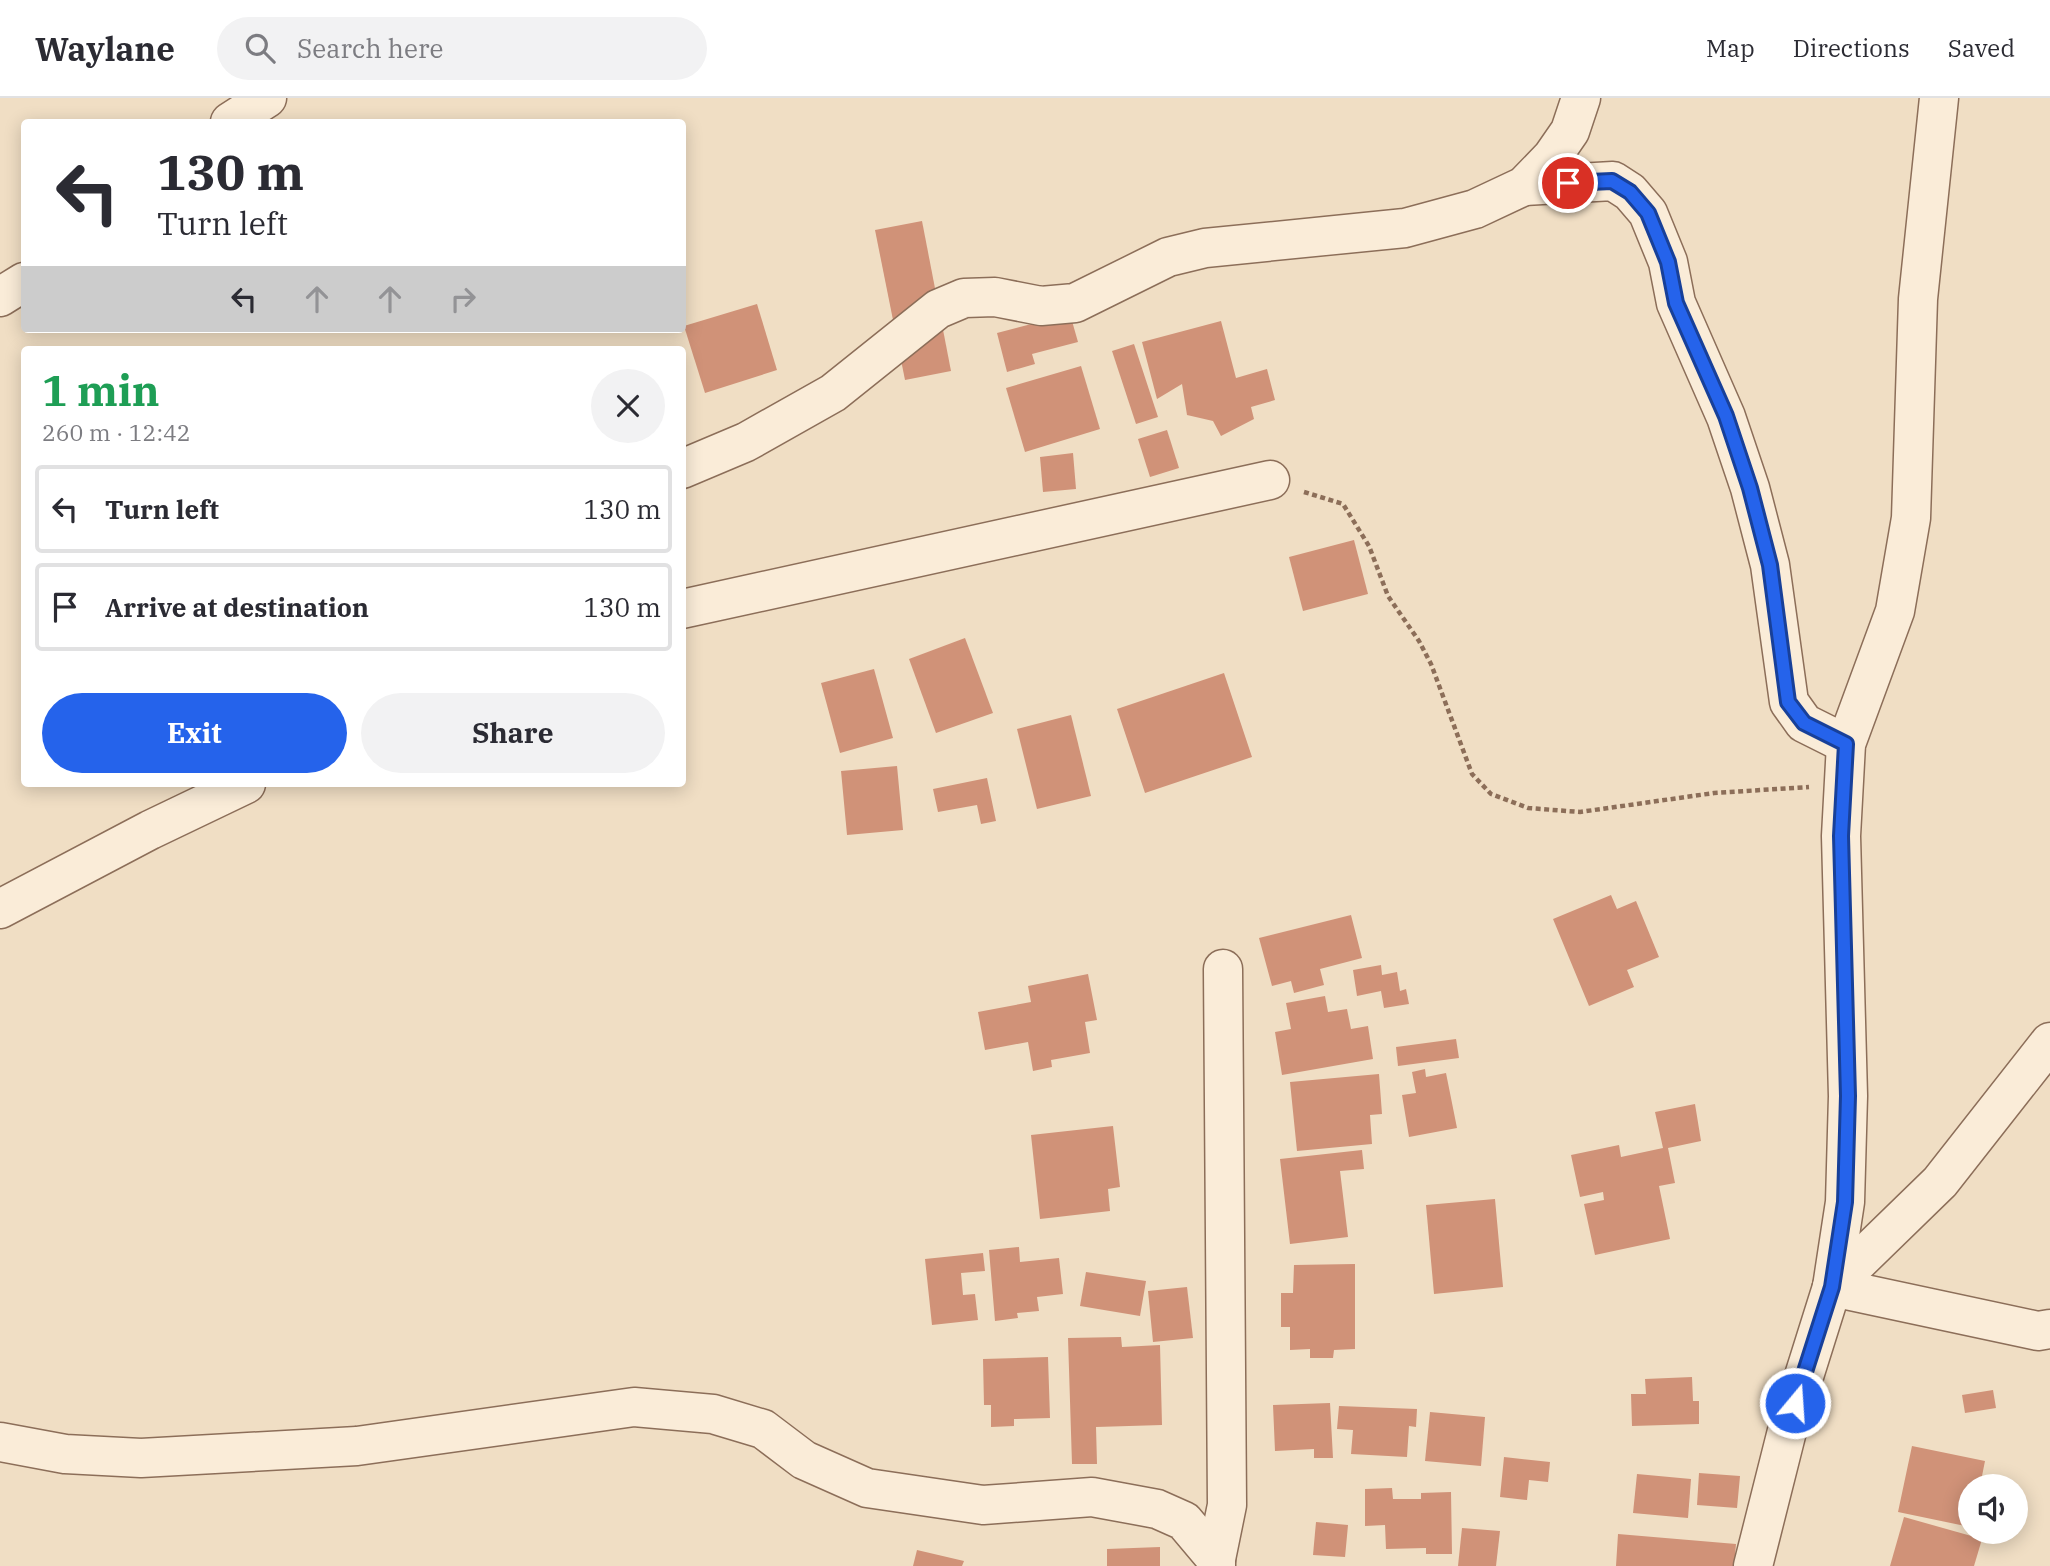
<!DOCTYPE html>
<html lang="en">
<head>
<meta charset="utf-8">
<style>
	body { margin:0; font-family:"IBM Plex Serif",serif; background:#f2f2f3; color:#2b2b33; height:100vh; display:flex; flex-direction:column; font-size:26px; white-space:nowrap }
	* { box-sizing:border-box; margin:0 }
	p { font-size:23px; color:#7c7c81 }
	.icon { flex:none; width:38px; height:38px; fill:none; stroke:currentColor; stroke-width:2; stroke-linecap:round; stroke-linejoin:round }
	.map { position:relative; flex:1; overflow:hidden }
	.sheet { position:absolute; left:21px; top:248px; width:665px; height:441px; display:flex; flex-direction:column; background:#fff; border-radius:7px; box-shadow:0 4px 18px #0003 }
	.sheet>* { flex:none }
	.guide { position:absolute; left:21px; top:21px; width:665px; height:214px; border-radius:7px; box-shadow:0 4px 18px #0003; background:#fff; color:#2b2b33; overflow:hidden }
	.buttons { position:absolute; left:1958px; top:1376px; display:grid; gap:14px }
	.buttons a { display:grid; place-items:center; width:70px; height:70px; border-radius:50%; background:#fff; box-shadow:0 4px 18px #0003; font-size:35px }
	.pin { position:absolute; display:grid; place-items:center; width:60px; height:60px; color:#fff; margin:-30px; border:4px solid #fff; border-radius:50%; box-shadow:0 2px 7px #0007 }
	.me { position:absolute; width:77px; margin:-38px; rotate:18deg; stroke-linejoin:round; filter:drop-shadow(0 0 5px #0008) }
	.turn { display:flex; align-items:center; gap:24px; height:147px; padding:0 21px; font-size:32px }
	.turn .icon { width:91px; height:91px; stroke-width:2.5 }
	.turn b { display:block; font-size:49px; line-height:60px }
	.lanes { display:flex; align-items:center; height:66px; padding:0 21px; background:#0003; justify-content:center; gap:35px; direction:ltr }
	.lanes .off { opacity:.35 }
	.round { display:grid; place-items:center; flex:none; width:74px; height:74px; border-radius:37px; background:#f2f2f3 }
	.summary { display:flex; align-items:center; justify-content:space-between; height:119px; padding:0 21px }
	h1 { font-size:42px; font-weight:700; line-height:52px; color:#1e9e55 }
	.button { display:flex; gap:14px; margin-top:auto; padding:14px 21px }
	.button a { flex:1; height:80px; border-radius:42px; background:#2563eb; color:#fff; font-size:28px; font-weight:700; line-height:80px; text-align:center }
	.button a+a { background:#f2f2f3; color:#2b2b33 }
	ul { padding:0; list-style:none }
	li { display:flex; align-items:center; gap:21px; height:88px; margin:0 14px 10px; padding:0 7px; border:4px solid #e1e1e2; border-radius:7px }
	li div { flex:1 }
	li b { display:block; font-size:26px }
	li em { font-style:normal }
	header { display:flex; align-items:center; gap:42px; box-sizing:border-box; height:98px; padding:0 35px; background:#fff; border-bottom:2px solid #e1e1e2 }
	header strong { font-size:33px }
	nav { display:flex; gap:38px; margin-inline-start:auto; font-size:24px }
	.search { width:490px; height:63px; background:#f2f2f3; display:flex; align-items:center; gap:18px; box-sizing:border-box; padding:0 24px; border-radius:38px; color:#7c7c81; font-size:26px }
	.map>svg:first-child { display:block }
	.building { fill:#d09278 }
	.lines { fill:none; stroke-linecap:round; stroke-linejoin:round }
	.minor-casing { stroke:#8c6e59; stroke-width:41 }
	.path { stroke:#8c6e59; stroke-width:4.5; stroke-dasharray:5 3.5; stroke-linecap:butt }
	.minor { stroke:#faecd8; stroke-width:38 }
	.route-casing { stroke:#184099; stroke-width:18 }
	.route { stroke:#2563eb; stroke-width:12 }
</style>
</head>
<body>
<header>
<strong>Waylane</strong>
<div class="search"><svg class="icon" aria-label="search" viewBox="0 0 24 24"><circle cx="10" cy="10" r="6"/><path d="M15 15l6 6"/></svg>Search here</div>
<nav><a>Map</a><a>Directions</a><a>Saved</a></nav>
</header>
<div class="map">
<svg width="2050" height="1468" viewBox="0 0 2050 1468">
	<rect width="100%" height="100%" fill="#f0dec4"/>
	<g class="building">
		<polygon points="922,123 951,273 905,282 875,132"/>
		<polygon points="757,206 777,272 705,295 684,228"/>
		<polygon points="1070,216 1078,244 1032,256 1035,266 1007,274 997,235"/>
		<polygon points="1221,223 1236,280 1267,271 1275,302 1251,309 1254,321 1221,338 1213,323 1187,317 1182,286 1157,301 1142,244"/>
		<polygon points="1134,246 1158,319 1136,326 1112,253"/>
		<polygon points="1081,268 1100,331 1025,354 1006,290"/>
		<polygon points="1167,332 1179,370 1150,379 1138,341"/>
		<polygon points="1073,355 1076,391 1043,394 1040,359"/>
		<polygon points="1354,442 1368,496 1303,513 1289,459"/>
		<polygon points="965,540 993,615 936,635 909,561"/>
		<polygon points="874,571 893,640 840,655 821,585"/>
		<polygon points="1224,575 1252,659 1145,695 1117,611"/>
		<polygon points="1071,617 1091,698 1037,711 1017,631"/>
		<polygon points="897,668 903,732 847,737 841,673"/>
		<polygon points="987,680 996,723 981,726 977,707 938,714 933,691"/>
		<polygon points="1611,797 1617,811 1636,803 1659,859 1627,872 1634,889 1589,908 1553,821"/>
		<polygon points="1351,817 1362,860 1320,871 1324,887 1294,895 1291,883 1272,888 1259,840"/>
		<polygon points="1381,867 1382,877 1397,874 1400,893 1406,891 1409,906 1384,910 1381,893 1357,898 1353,872"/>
		<polygon points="1088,876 1097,922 1085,924 1090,955 1051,962 1052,969 1033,973 1028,944 985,952 978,914 1031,904 1028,888"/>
		<polygon points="1325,898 1328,914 1347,911 1351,931 1368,928 1373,961 1282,977 1275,934 1291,931 1286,905"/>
		<polygon points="1456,941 1459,960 1398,968 1396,949"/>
		<polygon points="1425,971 1426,979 1446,975 1457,1030 1409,1039 1402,997 1416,995 1412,974"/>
		<polygon points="1379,976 1382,1016 1370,1017 1372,1046 1297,1053 1290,984"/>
		<polygon points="1695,1006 1701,1043 1668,1050 1675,1085 1659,1088 1670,1141 1595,1157 1584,1106 1604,1102 1603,1094 1580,1099 1571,1057 1619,1047 1621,1059 1663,1050 1655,1014"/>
		<polygon points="1113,1028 1120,1089 1108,1091 1110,1113 1040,1121 1031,1037"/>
		<polygon points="1362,1052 1364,1071 1340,1073 1348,1139 1290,1146 1280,1061"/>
		<polygon points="1495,1101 1503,1189 1434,1196 1426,1107"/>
		<polygon points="1019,1149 1020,1164 1059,1160 1063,1196 1037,1199 1039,1213 1017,1215 1018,1220 995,1223 989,1152"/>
		<polygon points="983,1155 985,1173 961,1175 963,1197 975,1196 978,1222 932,1227 925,1161"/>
		<polygon points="1355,1166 1355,1251 1334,1252 1333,1260 1310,1260 1310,1251 1290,1252 1290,1229 1281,1229 1281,1195 1293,1195 1294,1167"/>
		<polygon points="1086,1174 1146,1183 1140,1218 1080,1208"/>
		<polygon points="1187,1189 1193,1240 1153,1244 1148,1193"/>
		<polygon points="1121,1239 1122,1249 1160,1247 1162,1327 1096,1329 1097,1366 1072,1366 1068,1240"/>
		<polygon points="1048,1259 1050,1320 1014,1321 1014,1328 991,1329 991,1307 984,1307 983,1261"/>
		<polygon points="1692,1279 1693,1303 1699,1303 1699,1326 1632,1328 1631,1296 1646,1296 1645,1281"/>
		<polygon points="1993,1292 1996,1310 1965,1315 1962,1297"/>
		<polygon points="1330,1305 1333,1360 1314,1360 1314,1351 1275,1353 1273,1307"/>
		<polygon points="1339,1308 1417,1311 1416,1329 1409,1328 1407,1359 1351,1356 1353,1332 1337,1331"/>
		<polygon points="1430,1314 1485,1319 1481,1368 1425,1363"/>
		<polygon points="1912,1348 1985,1363 1980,1388 1970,1388 1970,1429 1898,1414"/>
		<polygon points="1504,1359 1550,1364 1548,1384 1529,1382 1527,1402 1500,1399"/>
		<polygon points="1699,1375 1740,1378 1737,1410 1697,1407"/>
		<polygon points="1637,1376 1691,1381 1688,1420 1633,1415"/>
		<polygon points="1392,1390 1393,1401 1421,1401 1421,1395 1451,1394 1452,1456 1426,1456 1426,1450 1386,1451 1385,1427 1365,1428 1365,1391"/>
		<polygon points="1904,1419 1982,1441 1974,1468 1890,1468"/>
		<polygon points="1316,1424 1348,1427 1345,1459 1313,1457"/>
		<polygon points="1462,1430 1500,1433 1496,1468 1458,1468"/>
		<polygon points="1618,1436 1736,1446 1734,1468 1616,1468"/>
		<polygon points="1160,1449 1160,1468 1107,1468 1107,1451"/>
		<polygon points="917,1452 964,1463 962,1468 913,1468"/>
	</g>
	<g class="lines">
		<g class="minor-casing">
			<g id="minor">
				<polyline points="230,24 267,0"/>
				<polyline points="1524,88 1613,83 1630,94 1648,115 1668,164 1676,205 1726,319 1750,390 1770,467 1789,604 1804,625 1846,646"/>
				<polyline points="0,199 24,184"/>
				<polyline points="682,371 746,344 833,295 938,211 964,200 995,199 1041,208 1075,205 1168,159 1205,150 1405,130 1475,111 1524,88 1552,59 1570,33 1581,0"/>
				<polyline points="682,511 1270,382"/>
				<polyline points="0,811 150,732 246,686"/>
				<polyline points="1832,1189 1940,1084 2050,944"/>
				<polyline points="1832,1189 2038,1233 2050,1231"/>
				<polyline points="0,1344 65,1356 141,1360 357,1348 634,1309 713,1316 763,1331 804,1362 867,1390 983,1407 1092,1399 1157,1411 1184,1423 1216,1461 1216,1468"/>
				<polyline points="1216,1461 1227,1407 1223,871"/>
				<polyline points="1753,1468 1788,1329 1832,1189 1845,1104 1848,998 1841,738 1846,646 1895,513 1911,420 1918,201 1939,0"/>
			</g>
		</g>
		<polyline class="path" points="1304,394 1343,406 1369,448 1388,498 1419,543 1431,566 1472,676 1491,696 1528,710 1580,714 1714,695 1809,689"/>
		<use href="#minor" class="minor"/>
	</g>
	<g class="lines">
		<g class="route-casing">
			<polyline id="route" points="1568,85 1612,83 1630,94 1648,115 1668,164 1676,205 1726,318 1750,390 1770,467 1788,604 1804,625 1846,646 1841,738 1848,998 1845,1104 1832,1189 1795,1305"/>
		</g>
		<use href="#route" class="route"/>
	</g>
</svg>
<div class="buttons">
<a><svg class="icon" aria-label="sound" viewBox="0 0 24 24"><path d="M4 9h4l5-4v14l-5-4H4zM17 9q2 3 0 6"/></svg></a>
</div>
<div class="pin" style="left:1568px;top:85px;background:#d93025"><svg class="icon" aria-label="arrive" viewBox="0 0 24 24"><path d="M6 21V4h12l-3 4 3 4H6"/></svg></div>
<svg class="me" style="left:1795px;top:1305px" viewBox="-20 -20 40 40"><circle r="17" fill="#2563eb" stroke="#fff" stroke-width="3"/><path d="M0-11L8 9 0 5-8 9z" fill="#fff"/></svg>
<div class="guide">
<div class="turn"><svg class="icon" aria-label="left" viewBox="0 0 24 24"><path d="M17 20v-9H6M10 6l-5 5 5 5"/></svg><div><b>130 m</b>Turn left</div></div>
<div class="lanes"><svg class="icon" aria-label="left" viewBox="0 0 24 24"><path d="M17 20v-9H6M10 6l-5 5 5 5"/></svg><svg class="icon off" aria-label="ahead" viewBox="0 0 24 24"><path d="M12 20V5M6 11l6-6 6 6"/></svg><svg class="icon off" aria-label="ahead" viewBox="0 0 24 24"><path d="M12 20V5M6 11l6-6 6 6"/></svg><svg class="icon off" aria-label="right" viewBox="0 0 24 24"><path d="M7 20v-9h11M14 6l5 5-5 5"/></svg></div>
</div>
<section class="sheet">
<div class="summary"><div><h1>1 min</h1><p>260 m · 12:42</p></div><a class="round"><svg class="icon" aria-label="close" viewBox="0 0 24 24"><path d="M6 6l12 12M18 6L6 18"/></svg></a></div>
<ul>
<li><svg class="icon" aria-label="left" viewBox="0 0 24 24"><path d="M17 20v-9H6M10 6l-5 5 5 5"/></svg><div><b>Turn left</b></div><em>130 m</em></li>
<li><svg class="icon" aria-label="arrive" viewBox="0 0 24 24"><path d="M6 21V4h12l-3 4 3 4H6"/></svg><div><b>Arrive at destination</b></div><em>130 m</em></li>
</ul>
<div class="button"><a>Exit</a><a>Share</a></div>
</section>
</div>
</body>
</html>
